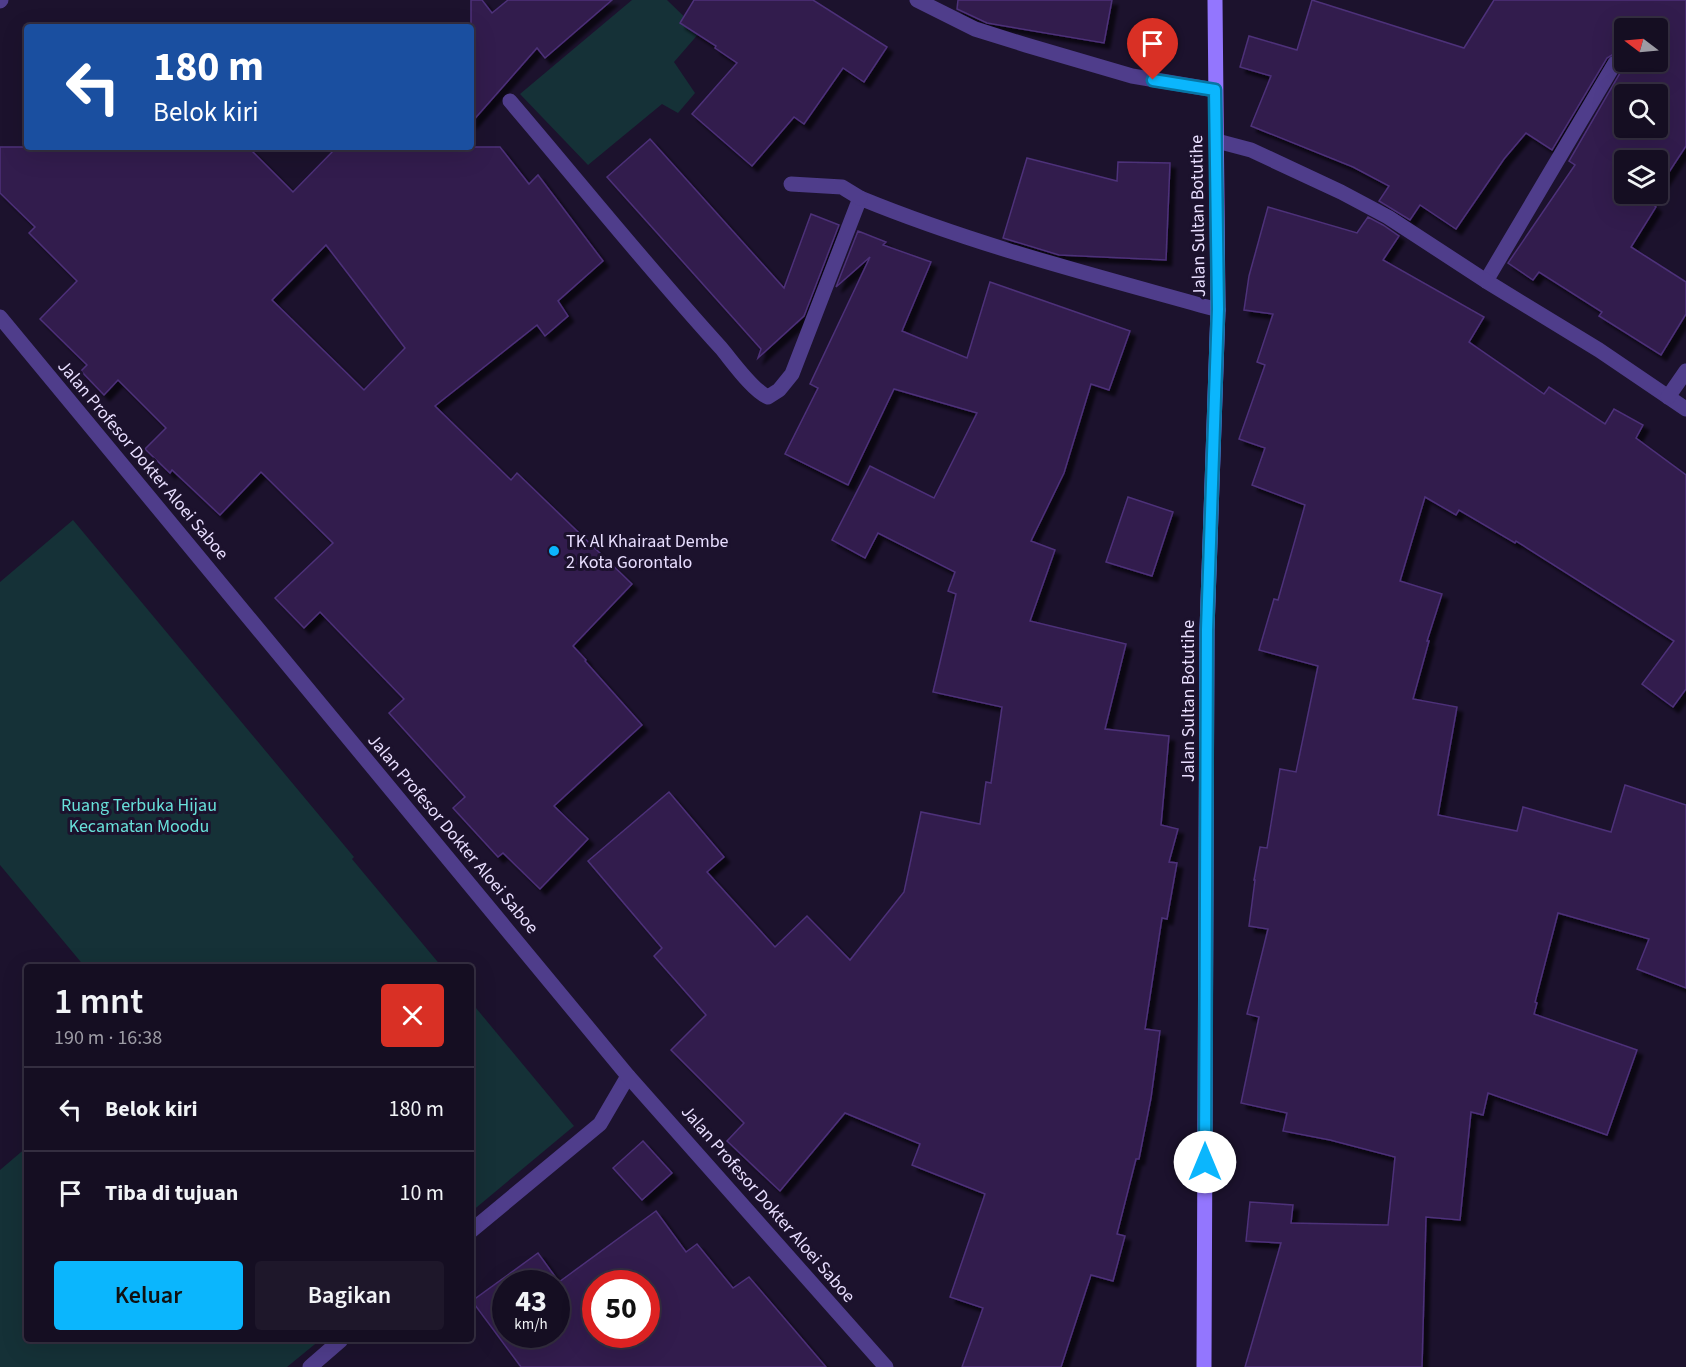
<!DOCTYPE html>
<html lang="id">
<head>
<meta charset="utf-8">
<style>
	body { margin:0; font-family:"Source Sans 3",sans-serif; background:#1e172a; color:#f1f3f6; height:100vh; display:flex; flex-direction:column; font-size:22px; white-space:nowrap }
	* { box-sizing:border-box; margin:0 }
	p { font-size:20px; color:#9d9ca5 }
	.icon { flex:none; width:33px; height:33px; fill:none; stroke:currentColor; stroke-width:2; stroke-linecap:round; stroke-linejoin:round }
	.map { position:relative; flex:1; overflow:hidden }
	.drawer { position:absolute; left:24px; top:964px; width:450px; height:378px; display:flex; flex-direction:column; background:#150e22; border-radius:6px; box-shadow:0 6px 24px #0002,0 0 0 2px #342e40 }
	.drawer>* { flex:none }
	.guide { position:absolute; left:24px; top:24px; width:450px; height:126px; border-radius:6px; box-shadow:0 6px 24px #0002,0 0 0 2px #342e40; background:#1a4fa0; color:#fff; overflow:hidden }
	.needle { width:39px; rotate:286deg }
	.fabs { position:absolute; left:1614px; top:18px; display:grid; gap:12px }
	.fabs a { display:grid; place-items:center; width:54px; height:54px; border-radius:6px; background:#150e22; box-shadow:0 6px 24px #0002,0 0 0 2px #342e40; font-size:30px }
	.speed { position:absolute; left:492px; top:1270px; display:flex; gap:12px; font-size:30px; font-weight:700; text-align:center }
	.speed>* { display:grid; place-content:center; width:78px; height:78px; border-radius:50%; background:#150e22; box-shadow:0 6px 24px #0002,0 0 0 2px #342e40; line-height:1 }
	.speed small { font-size:15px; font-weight:400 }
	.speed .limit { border:9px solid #d22; background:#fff; color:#111 }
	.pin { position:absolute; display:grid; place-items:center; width:51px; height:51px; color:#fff; margin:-62px -26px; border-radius:50% 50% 50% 0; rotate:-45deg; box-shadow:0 0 6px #0007 }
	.pin .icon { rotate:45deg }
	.me { position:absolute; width:66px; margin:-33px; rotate:0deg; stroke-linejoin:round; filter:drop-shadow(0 0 4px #0008) }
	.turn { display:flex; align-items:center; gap:21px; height:126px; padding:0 30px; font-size:27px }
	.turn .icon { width:78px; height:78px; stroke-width:2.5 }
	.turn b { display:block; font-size:42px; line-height:51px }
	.round { display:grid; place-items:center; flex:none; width:63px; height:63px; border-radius:6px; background:#1e172a }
	.head { display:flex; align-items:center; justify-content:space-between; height:102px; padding:0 30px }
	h1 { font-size:36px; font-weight:600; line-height:45px }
	.cta { display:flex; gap:12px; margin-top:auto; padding:12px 30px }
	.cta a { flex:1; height:69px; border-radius:6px; background:#0bb6fd; color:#111; font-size:24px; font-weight:600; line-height:69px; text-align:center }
	.cta a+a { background:#1e172a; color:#f1f3f6 }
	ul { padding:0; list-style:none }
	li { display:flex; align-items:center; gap:18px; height:84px; padding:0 30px; border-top:2px solid #342e40 }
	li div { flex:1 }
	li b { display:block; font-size:22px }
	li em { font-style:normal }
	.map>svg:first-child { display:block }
	.green { fill:#153137 }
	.building { fill:#311e4e; stroke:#4d3079; stroke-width:1.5; fill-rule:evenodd; filter:url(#shadow) }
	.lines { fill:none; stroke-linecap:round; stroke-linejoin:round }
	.service { stroke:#4f3d8b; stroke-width:15 }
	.minor { stroke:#4f3d8b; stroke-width:15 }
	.tertiary { stroke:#4f3d8b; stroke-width:15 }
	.secondary { stroke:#9376fe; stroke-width:15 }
	.route-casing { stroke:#0776a4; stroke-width:15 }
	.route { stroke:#0bb6fd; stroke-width:10 }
	.poi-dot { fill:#0bb6fd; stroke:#1c122d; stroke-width:2 }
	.labels { text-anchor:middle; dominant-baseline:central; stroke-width:6; stroke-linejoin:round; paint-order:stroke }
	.street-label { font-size:18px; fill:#e8deff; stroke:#1c122d }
	.poi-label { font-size:18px; fill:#e8deff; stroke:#1c122d; text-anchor:start }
	.park-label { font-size:18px; fill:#68e1da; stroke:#1c122d }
</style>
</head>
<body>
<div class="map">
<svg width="1686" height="1367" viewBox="0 0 1686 1367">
	<defs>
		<filter id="shadow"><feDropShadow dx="5.5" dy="5.5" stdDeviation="1.5" flood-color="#0009"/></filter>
	</defs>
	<rect width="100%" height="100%" fill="#1c122d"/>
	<g class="green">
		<polygon points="632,0 667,0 700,32 674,62 695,93 678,113 662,104 588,165 520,94"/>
		<polygon points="73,520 354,857 352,859 442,967 85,967 0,865 0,582"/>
		<polygon points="471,1002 574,1126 471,1212"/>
		<polygon points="27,1147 27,1340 320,1340 287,1367 0,1367 0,1170"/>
	</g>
	<g class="building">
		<polygon points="471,0 482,0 492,13 508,0 612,0 545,58 537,48 471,123"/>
		<polygon points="694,0 813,0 887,47 864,82 843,68 804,124 794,117 752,166 692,114 737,63 715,48 716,46 680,23"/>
		<polygon points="958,0 1112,0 1104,43 987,23 957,9"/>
		<path d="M1312,0L1464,48L1494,0H1686V146L1658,189V160H1624V194H1654L1649,201L1656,207L1631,247L1686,282V314L1661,355L1599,316L1602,312L1539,272L1533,280L1508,263L1575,165L1569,161L1623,68L1625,63L1623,58L1619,54L1615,53L1607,58L1552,150L1526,133L1504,159L1456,229L1420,205L1410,220L1379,201L1389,186L1353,167L1251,126L1271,76L1240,67L1249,36L1297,50ZM1624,28H1658V62H1624ZM1624,94H1658V128H1624Z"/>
		<polygon points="650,139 784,288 811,214 839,225 804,316 758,358 761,349 607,177"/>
		<path d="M0,147H248L293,192L337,147H500L529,184L538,175L603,261L558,301L568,316L545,336L537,325L435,406L511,480L517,473L632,584L573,646L586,660L585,661L642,725L554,806L588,839L540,889L503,853L498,857L453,808L465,797L389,713L404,699L320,612L304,628L275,598L333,543L261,472L220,515L172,470L170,473L145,449L166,428L118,380L104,395L81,371L87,365L40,319L77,281L29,233L35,227L0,193ZM326,245L405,348L364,390L272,300Z"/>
		<polygon points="1027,158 1117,181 1118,162 1170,163 1166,260 1059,255 1003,238"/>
		<polygon points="1268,207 1357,233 1368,217 1383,225 1399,236 1383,260 1484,317 1469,342 1544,394 1549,387 1605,424 1614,409 1643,425 1636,438 1686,475 1686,689 1673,707 1642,684 1674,641 1516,541 1515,543 1459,510 1456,515 1425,497 1400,581 1442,594 1427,641 1429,641 1413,699 1457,707 1438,815 1517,831 1523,807 1611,832 1625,785 1686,805 1686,988 1637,969 1649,939 1558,913 1535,1002 1537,1003 1534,1014 1637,1050 1607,1135 1488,1093 1483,1115 1471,1112 1460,1220 1426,1217 1422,1367 1245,1367 1281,1243 1246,1241 1250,1202 1293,1205 1291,1223 1388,1225 1395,1157 1330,1140 1283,1131 1287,1113 1241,1103 1259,1017 1247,1014 1268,929 1249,926 1255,880 1254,880 1260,847 1267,848 1280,769 1296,772 1318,666 1259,650 1274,599 1278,600 1305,505 1252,485 1265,448 1239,439 1265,365 1257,362 1273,314 1244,310 1249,276"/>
		<polygon points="858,231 886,242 883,245 931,262 902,331 967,358 990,282 1130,331 1109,390 1091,384 1064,473 1031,541 1055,550 1030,621 1126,644 1105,729 1169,736 1161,825 1178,829 1169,862 1177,863 1167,919 1162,918 1145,1029 1160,1031 1151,1098 1139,1159 1136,1159 1117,1234 1125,1236 1113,1281 1091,1275 1061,1367 962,1367 983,1308 950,1297 985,1194 912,1165 920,1144 845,1113 780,1191 727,1141 744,1123 671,1050 706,1015 654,956 662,948 588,861 669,792 724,857 707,872 775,947 807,916 850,960 904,892 921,812 980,824 986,782 991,783 1002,707 933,692 956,594 948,591 955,572 878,533 865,558 832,540 870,466 934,498 977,413 894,389 848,485 785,454 818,388 810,384 870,257 836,287"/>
		<polygon points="1128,497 1173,512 1152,576 1106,562"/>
		<polygon points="643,1141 672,1173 642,1200 613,1168"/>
		<path d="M656,1211L686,1252L697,1244L733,1288L749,1277L826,1367H521L472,1301L538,1253L559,1282ZM506,1284H556V1335H506ZM596,1284H646V1335H596Z"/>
	</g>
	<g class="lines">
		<polyline class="service" points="1486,281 1615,63"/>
		<g class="minor">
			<polyline points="917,0 975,29 1026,45 1132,76 1215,90"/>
			<polyline points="0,1 1,0"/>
			<path d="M510,101C580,183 648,268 721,348C732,361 753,391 768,397L779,390L792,374L860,198C977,246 1097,276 1218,310"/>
			<polyline points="1217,141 1251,150 1341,192 1388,217 1486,281 1599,350 1686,409"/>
			<polyline points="791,184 842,187 860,198"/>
			<polyline points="1668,397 1686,371"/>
			<polyline points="471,1231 600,1124 628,1076"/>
			<polyline points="310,1367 341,1340"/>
		</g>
		<polyline class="tertiary" points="0,317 628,1076 886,1367"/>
		<polyline class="secondary" points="1204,1367 1207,630 1218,310 1215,0"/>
	</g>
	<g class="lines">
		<g class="route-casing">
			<polyline id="route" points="1153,80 1215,90 1218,309 1207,630 1205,1162"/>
		</g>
		<use href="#route" class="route"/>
	</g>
	<circle class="poi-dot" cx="554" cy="551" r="6"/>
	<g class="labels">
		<g class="street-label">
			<text transform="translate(1198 216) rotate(-91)">Jalan Sultan Botutihe</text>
			<text transform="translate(143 460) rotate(50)">Jalan Profesor Dokter Aloei Saboe</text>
			<text transform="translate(1188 701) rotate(-90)">Jalan Sultan Botutihe</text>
			<text transform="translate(453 834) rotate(50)">Jalan Profesor Dokter Aloei Saboe</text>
			<text transform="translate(768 1204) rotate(49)">Jalan Profesor Dokter Aloei Saboe</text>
		</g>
		<g class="poi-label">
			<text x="566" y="541">TK Al Khairaat Dembe<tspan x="566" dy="21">2 Kota Gorontalo</tspan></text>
		</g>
		<g class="park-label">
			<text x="139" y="805">Ruang Terbuka Hijau<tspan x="139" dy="21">Kecamatan Moodu</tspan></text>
		</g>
	</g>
</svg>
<div class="fabs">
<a><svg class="needle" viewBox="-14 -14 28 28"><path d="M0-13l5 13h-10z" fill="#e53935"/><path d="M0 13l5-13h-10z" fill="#9d9ca5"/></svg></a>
<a><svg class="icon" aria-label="search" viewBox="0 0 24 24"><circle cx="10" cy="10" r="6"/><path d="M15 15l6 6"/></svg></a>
<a><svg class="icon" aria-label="layers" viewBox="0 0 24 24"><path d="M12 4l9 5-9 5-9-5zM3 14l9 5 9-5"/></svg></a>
</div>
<div class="speed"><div>43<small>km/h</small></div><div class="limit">50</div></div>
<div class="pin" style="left:1153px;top:80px;background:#d93025"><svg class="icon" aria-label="arrive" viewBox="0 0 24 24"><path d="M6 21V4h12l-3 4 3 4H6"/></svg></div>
<svg class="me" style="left:1205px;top:1162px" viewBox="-20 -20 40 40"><circle r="19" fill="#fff"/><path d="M0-13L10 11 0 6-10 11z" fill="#0bb6fd"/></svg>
<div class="guide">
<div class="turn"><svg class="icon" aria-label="left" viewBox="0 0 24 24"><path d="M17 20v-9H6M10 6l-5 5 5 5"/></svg><div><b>180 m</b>Belok kiri</div></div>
</div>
<section class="drawer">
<div class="head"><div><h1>1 mnt</h1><p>190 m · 16:38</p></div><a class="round" style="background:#d93025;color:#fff"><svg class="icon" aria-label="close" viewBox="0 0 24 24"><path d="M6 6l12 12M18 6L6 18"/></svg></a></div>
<ul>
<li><svg class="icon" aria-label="left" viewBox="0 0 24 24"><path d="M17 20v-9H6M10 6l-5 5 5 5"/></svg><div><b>Belok kiri</b></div><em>180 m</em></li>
<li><svg class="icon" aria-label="arrive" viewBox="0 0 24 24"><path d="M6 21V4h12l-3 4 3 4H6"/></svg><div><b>Tiba di tujuan</b></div><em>10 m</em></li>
</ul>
<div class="cta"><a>Keluar</a><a>Bagikan</a></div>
</section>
</div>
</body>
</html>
